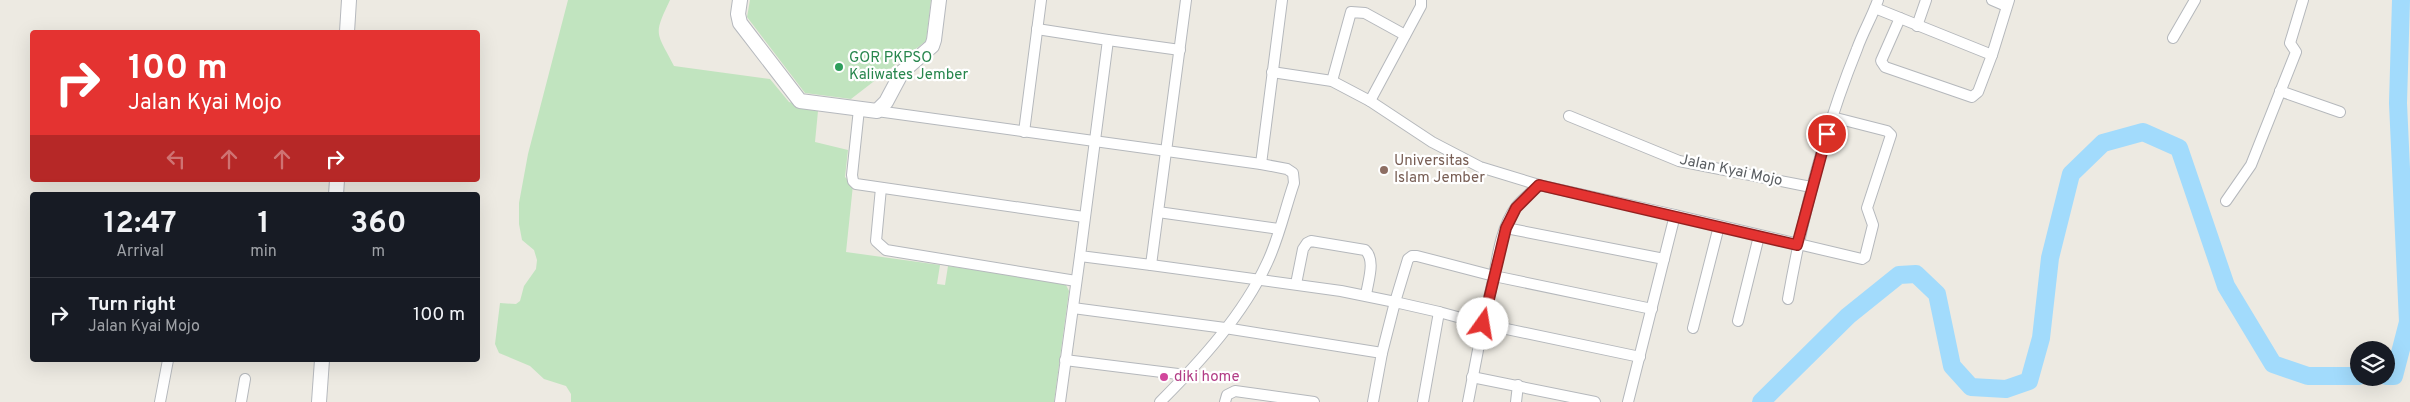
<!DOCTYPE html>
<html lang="en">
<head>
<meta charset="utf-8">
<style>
	body { margin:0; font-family:Overpass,sans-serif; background:#20242c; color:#f1f3f6; height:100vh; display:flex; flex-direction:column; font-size:19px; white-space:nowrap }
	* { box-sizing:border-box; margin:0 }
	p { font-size:16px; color:#9ea1a6 }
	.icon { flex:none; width:28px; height:28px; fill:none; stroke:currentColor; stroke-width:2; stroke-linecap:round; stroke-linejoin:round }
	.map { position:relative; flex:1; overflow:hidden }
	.details { position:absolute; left:30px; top:192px; width:450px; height:170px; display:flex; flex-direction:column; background:#171b24; border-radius:5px; box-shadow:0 5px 20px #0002 }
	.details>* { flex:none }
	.guide { position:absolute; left:30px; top:30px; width:450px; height:152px; border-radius:5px; box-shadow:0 5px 20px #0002; background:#e43331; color:#fff; overflow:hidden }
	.tools { position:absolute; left:2350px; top:341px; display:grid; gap:10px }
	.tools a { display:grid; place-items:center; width:45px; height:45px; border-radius:50%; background:#171b24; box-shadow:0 5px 20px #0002; font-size:25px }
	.pin { position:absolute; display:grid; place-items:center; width:42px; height:42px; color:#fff; margin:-21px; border:2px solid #fff; border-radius:50%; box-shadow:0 1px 5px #0007 }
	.me { position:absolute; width:55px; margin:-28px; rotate:13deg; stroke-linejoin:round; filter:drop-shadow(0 0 4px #0008) }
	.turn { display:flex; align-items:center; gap:18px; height:105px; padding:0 15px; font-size:22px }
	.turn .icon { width:65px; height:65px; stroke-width:2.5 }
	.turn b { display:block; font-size:35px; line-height:42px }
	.lanes { display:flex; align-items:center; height:48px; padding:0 15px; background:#0003; justify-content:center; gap:25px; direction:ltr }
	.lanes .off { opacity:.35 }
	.eta { display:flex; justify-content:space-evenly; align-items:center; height:85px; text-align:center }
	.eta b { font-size:30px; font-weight:700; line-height:35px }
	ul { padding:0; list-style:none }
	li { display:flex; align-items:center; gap:15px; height:75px; padding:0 15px; border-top:1px solid #363941 }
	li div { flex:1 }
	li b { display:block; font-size:19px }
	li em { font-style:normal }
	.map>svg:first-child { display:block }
	.green { fill:#c1e4bf }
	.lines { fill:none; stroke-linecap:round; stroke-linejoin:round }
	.river { stroke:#a2dbfc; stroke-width:18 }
	.street-casing { stroke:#b5b8bc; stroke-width:12 }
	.secondary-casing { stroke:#b6b9be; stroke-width:16 }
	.street { stroke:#fff; stroke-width:10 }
	.secondary { stroke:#fff; stroke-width:14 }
	.route-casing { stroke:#942120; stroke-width:12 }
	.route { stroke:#e43331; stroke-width:9 }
	.leisure-dot { fill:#2e9e5b; stroke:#fff; stroke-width:2 }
	.education-dot { fill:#8d6e63; stroke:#fff; stroke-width:2 }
	.hotel-dot { fill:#d1479c; stroke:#fff; stroke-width:2 }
	.labels { text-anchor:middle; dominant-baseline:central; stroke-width:4.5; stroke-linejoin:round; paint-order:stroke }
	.leisure-label { font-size:15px; fill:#27864d; stroke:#fff; text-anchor:start }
	.education-label { font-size:15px; fill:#785e54; stroke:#fff; text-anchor:start }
	.street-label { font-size:15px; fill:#5a5e62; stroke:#fff }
	.hotel-label { font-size:15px; fill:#b23c85; stroke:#fff; text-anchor:start }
</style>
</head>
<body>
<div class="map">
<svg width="2410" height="402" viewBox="0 0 2410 402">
	<rect width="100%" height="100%" fill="#edeae2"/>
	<g class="green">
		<path d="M568,0H670C653,36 656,31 674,66L770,79L789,102L818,111L815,142L848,150L845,177L853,185L846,252L940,265L937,284L945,285L948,266L1065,283L1069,291L1054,402H571V394L566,386L544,379L530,366L499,353L495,344L500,303L516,304L520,301L524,286L536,269L537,260L534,250L522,240L519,224V203L528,154Z"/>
		<polygon points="750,0 931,0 926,41 851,99 805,93 747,17"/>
	</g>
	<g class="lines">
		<g class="river">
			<polyline points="2386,376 2394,376 2408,322 2398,103 2401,0"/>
			<polyline points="1761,402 1848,316 1899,275 1916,274 1937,294 1952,366 1971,387 2006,389 2029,381 2041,338 2050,258 2071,174 2103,143 2143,132 2179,148 2226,286 2273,364 2308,376 2359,376"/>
		</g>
		<g class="street-casing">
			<g id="street">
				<polyline points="1992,0 2006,6"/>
				<polyline points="1875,8 1992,55 2009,0"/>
				<polyline points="1900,18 1881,61 1885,67 1972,97 1978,92 1992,55"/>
				<polyline points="1917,26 1926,0"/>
				<polyline points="1037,29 1108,40 1080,256 1151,265 1186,0"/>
				<polyline points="2173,38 2195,0"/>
				<polyline points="1108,40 1180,50"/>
				<polyline points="1272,72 1332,81 1370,101 1432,142 1480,167 1539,185"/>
				<polyline points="1332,81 1351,12 1365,13 1405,35"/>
				<polyline points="2280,91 2340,112"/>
				<polyline points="1370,101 1421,6 1421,0"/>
				<polyline points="859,109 852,175 853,181 856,184 1084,217"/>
				<path d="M877,111L1261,164L1287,169L1293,173L1294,183C1285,209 1279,238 1267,263C1243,315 1200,362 1160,402"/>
				<polyline points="1569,116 1679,161 1811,187"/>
				<polyline points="1024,132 1041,0"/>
				<polyline points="1261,164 1282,0"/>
				<polyline points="881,188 876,241 886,250 1076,281"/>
				<polyline points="2226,201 2251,165 2296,52 2290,43 2303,0"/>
				<polyline points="1158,212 1279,229"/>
				<polyline points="1506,228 1664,259"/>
				<polyline points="1151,265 1341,291 1395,302 1408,259 1412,256 1417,256 1494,276 1483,324 1640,357"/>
				<path d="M1296,284L1303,249L1307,243L1311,241L1365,250C1376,260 1368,281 1366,295"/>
				<path d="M1788,299C1803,214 1824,130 1857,49C1863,32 1872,17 1878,0"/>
				<polyline points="1073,308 1225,328 1382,353 1373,402"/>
				<path d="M1652,309L1494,276C1498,253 1502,226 1516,207C1522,199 1532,192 1539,185L1675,215"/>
				<polyline points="1439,312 1483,324 1468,402"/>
				<polyline points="1738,321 1759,236"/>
				<polyline points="1693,328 1719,226"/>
				<polyline points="1382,353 1395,302 1439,312 1423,402"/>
				<polyline points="1065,360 1186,375"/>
				<polyline points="1472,377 1595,402"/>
				<polyline points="160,402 168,360"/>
				<polyline points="241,402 245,379"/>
				<polyline points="1060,402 1080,256"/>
				<polyline points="1225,402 1227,395 1235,391 1314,402"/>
				<polyline points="1516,402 1518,385"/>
				<polyline points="1628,402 1675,215 1862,259 1865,257 1873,225 1867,208 1891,135 1887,131 1832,117"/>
			</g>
		</g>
		<g class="secondary-casing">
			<g id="secondary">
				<polyline points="740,0 738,14 740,23 800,101 877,111 886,102 902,72 932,46 934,40 939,0"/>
				<polyline points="347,32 349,0"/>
				<polyline points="336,195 337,180"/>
				<polyline points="319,402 322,360"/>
			</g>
		</g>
		<use href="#street" class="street"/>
		<use href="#secondary" class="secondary"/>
	</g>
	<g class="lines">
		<g class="route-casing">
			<polyline id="route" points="1483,324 1506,228 1516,208 1539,185 1797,245 1827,134"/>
		</g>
		<use href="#route" class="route"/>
	</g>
	<circle class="leisure-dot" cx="839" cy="67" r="5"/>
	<circle class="education-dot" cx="1384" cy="170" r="5"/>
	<circle class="hotel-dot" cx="1164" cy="377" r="5"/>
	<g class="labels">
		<g class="leisure-label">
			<text x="849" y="58">GOR PKPSO<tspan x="849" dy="17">Kaliwates Jember</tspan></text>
		</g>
		<g class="education-label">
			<text x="1394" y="161">Universitas<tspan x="1394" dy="17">Islam Jember</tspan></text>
		</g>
		<g class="street-label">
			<text transform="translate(1731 171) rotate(12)">Jalan Kyai Mojo</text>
		</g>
		<g class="hotel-label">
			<text x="1174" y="377">diki home</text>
		</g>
	</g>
</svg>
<div class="tools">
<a><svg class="icon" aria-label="layers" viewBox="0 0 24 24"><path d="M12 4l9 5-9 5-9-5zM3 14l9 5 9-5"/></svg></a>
</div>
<div class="pin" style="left:1827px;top:134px;background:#d93025"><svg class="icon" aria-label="arrive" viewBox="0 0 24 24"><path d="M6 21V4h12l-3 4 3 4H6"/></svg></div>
<svg class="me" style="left:1483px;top:324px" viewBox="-20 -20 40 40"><circle r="19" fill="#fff"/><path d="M0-13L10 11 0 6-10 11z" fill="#e43331"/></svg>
<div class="guide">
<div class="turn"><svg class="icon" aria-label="right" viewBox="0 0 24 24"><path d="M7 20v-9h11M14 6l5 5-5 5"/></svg><div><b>100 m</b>Jalan Kyai Mojo</div></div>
<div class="lanes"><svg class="icon off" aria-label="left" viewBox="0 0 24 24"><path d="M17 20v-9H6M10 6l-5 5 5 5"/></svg><svg class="icon off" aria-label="ahead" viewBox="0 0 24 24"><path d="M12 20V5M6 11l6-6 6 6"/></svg><svg class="icon off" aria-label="ahead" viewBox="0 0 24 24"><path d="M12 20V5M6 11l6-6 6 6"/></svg><svg class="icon" aria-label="right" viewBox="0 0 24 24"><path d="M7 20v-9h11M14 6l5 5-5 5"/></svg></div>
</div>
<section class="details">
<div class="eta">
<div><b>12:47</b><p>Arrival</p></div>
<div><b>1</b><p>min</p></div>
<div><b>360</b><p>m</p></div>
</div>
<ul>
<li><svg class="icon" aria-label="right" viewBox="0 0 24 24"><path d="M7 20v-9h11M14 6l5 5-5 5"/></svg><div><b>Turn right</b><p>Jalan Kyai Mojo</p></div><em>100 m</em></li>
</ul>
</section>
</div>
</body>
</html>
